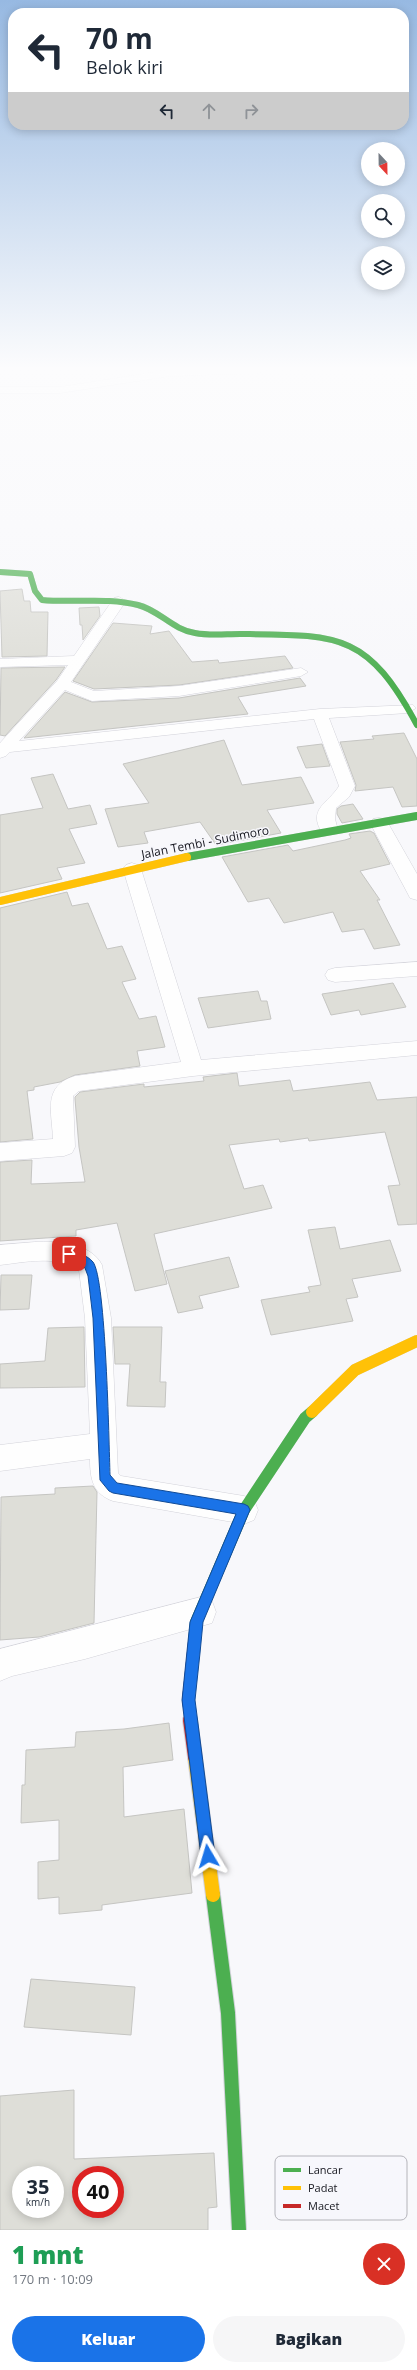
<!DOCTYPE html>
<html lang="id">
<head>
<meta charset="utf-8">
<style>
	body { margin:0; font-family:"Open Sans",sans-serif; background:#f6f6f7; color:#1f2937; height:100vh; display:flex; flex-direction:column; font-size:15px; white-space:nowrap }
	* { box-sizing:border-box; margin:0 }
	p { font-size:13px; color:#747a83 }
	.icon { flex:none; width:22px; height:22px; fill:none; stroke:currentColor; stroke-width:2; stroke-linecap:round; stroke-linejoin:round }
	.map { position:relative; height:2230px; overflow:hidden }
	.sheet { display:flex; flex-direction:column; background:#fff; flex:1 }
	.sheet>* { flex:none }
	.top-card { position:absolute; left:8px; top:8px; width:401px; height:122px; border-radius:16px; box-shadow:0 2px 10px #0003; background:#fff; color:#1f2937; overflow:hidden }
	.needle { width:26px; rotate:158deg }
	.tools { position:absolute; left:361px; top:142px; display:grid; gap:8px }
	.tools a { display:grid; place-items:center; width:44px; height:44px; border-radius:50%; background:#fff; box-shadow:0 2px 10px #0003; font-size:20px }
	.speed { position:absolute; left:12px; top:2166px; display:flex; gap:8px; font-size:20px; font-weight:700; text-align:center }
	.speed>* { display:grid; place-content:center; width:52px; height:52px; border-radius:50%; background:#fff; box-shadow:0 2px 10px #0003; line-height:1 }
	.speed small { font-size:10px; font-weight:400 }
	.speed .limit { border:6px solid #d22; background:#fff; color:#111 }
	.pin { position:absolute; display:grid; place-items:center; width:34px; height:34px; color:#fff; margin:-17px; border-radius:8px; box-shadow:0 2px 6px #0006 }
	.me { position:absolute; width:44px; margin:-22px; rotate:353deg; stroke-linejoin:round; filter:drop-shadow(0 0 3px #0008) }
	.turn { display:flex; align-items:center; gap:14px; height:84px; padding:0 12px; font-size:18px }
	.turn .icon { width:52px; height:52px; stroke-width:2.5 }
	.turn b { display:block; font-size:28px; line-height:34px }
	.lanes { display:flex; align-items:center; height:38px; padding:0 12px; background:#0003; justify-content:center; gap:20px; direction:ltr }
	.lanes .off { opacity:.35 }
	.round { display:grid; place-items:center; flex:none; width:42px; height:42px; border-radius:21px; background:#f6f6f7 }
	.overview { display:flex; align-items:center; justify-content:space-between; height:68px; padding:0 12px }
	h1 { font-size:24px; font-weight:800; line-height:30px; color:#1e9e55 }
	.action { display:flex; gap:8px; margin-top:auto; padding:8px 12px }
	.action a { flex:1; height:46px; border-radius:24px; background:#1a73e8; color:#fff; font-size:16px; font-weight:800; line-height:46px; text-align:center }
	.action a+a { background:#f6f6f7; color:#1f2937 }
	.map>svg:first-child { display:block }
	.building { fill:#deded8; stroke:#c5c5c2; fill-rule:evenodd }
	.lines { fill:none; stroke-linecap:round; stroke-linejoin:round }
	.street-casing { stroke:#d3d3da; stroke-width:1 }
	.fast-far3-casing { stroke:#d3d3da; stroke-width:6 }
	.fast-far2-casing { stroke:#d3d3da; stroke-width:8 }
	.fast-far1-casing { stroke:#d3d3da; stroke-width:12 }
	.fast-casing { stroke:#d3d3da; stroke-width:16 }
	.slow-far2-casing { stroke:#d3d3da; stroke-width:8 }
	.slow-far1-casing { stroke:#d3d3da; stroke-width:12 }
	.slow-casing { stroke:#d3d3da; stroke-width:16 }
	.jam-far1-casing { stroke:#d3d3da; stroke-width:12 }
	.jam-casing { stroke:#d3d3da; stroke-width:16 }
	.street { fill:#fefefe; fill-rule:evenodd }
	.fast-far3 { stroke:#4caf50; stroke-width:6 }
	.fast-far2 { stroke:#4caf50; stroke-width:8 }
	.fast-far1 { stroke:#4caf50; stroke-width:12 }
	.fast { stroke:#4caf50; stroke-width:14 }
	.slow-far2 { stroke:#ffc107; stroke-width:8 }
	.slow-far1 { stroke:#ffc107; stroke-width:12 }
	.slow { stroke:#ffc107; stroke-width:14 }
	.jam-far1 { stroke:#c62828; stroke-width:12 }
	.jam { stroke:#c62828; stroke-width:14 }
	.route { fill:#1a73e8; stroke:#114b97 }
	.labels { text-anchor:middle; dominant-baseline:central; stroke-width:3; stroke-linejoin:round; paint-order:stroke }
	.street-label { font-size:12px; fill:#16171f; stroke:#f7f7fc }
	.key { fill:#f7f7fc; stroke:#b4b4ba; stroke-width:1 }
	.key-label { font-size:11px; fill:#16171f }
</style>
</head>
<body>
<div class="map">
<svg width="417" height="2230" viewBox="0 0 417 2230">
	<rect width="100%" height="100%" fill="#f8f8fb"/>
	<g class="building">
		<polygon points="22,589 24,601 30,601 31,612 48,612 47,656 2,657 0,591"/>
		<polygon points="99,607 100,616 83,640 82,625 80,625 79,608"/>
		<polygon points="113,623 152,626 150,634 169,631 192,662 218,660 219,663 285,656 293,668 179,685 94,689 73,681"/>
		<polygon points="65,667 56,680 5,736 0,735 1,668"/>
		<polygon points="300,678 306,686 238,697 248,714 24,738 65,692 92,702 179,698"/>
		<polygon points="404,733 417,759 417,806 402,807 393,787 355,791 356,785 340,742 374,739 372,736"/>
		<polygon points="224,740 242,785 301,777 314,803 267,810 281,833 216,845 200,822 144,832 148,843 118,847 105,809 149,803 123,764"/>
		<polygon points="322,744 330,766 306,768 297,747"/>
		<polygon points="53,774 68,809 90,805 97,824 69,829 85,863 57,868 62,879 0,893 0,815 43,808 31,778"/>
		<polygon points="353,804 363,819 342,823 337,814 337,809 341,806"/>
		<polygon points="370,831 374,833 390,864 360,871 380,900 377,900 400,945 374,949 364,929 342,932 333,912 284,923 269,898 248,902 222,857 288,845 293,851 345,840 351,838 349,834"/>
		<polygon points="67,892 72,906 88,903 107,949 122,946 136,979 122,982 139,1019 156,1016 165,1047 137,1051 140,1066 75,1075 60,1082 34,1087 34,1090 27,1091 33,1139 0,1142 0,908"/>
		<polygon points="393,983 406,1007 361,1015 359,1010 331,1015 322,994"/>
		<polygon points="258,991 261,1001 267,1001 271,1019 208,1028 198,998"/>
		<polygon points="237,1073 239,1086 290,1080 293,1091 370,1082 377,1100 417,1097 417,1224 398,1225 388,1186 400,1185 385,1132 309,1141 308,1138 280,1142 279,1139 229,1145 244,1189 263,1185 272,1208 154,1234 167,1284 135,1291 117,1223 76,1230 76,1236 0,1241 0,1162 32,1160 31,1184 85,1182 79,1147 75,1099 75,1097 80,1092 144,1084 144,1087 204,1081 203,1077"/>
		<polygon points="335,1227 340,1249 390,1240 401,1271 352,1279 358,1297 346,1299 353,1321 271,1335 261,1300 310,1292 308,1287 321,1285 308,1230"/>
		<polygon points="229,1257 239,1287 199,1296 203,1308 178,1313 165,1271"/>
		<polygon points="1,1275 32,1275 29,1309 0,1310"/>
		<polygon points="84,1327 85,1387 0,1388 0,1364 45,1361 48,1328"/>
		<polygon points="113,1327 162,1327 160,1382 166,1382 165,1407 127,1406 130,1364 115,1364"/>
		<polygon points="93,1486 97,1492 94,1623 39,1637 0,1640 1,1497 55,1494 55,1488"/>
		<polygon points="169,1723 173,1760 123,1767 124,1817 184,1809 192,1893 102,1905 102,1910 59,1914 59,1897 38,1899 38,1862 59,1860 59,1820 21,1823 22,1785 25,1785 26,1750 75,1747 76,1732 124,1729"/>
		<polygon points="31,1979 135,1987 131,2035 24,2027"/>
		<path d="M74,2090V2159L214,2153L217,2207L208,2208V2230H0V2096ZM21,2175H55V2209H21ZM81,2175H115V2209H81Z"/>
	</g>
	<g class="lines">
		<g class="street-casing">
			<g id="street">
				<polygon points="169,370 265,370 260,373 170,376 60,393 0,393 0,387 60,387"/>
				<path d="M119,597L126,601L71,682L94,691L179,686L301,668L308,672L301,676L179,696L92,701L65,690L19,741L320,709L413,705L416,708L408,713L329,718L355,786L349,797L336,808L335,819L338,830L335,834H323C306,809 329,803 339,786L314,719L10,752L6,756L0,758V743L57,681L68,665L0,667V659L74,656L114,598Z"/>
				<polygon points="379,818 385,819 388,823 417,874 417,900 410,898 408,894 370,823 373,819"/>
				<path d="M132,863L138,865L141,869L201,1060L417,1041V1055L193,1076L79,1091L73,1096L75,1147L72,1153L64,1156L0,1161V1143L53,1139C52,1112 42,1086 75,1076L181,1062L123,869L126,865Z"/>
				<polygon points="417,962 417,976 335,982 328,980 325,975 328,970 335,968"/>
				<path d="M35,1242C57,1241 91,1243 102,1265L111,1318L118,1473L121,1476L244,1496L254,1500L258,1510L254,1520L244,1524L113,1501C93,1494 90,1479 90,1459L0,1471V1445L90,1434L85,1318L79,1270C56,1255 26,1262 0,1265V1245Z"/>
				<polygon points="201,1597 212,1601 216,1612 212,1623 85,1659 12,1676 0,1681 0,1649"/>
			</g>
		</g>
		<g class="fast-far3-casing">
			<path id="fast-far3" d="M0,572L30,574L35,591L42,600C74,603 107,597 138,605C159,610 173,630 195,633C210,636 225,634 240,634C339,635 367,632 417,725"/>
		</g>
		<g class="fast-far2-casing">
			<polyline id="fast-far2" points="187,857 417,816"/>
		</g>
		<g class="fast-far1-casing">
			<polyline id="fast-far1" points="194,1642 196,1622 244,1510 305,1418 312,1412"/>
		</g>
		<g class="fast-casing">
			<polyline id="fast" points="213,1895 228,2013 239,2230"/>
		</g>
		<g class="slow-far2-casing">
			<polyline id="slow-far2" points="0,901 187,857"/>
		</g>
		<g class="slow-far1-casing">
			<polyline id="slow-far1" points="312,1412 355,1370 417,1341"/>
		</g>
		<g class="slow-casing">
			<polyline id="slow" points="195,1757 213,1895"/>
		</g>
		<g class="jam-far1-casing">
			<polyline id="jam-far1" points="191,1721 188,1700 194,1642"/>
		</g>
		<g class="jam-casing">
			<polyline id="jam" points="190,1720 195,1757"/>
		</g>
		<use href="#street" class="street"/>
		<use href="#fast-far3" class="fast-far3"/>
		<use href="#fast-far2" class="fast-far2"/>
		<use href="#fast-far1" class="fast-far1"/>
		<use href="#fast" class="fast"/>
		<use href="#slow-far2" class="slow-far2"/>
		<use href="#slow-far1" class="slow-far1"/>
		<use href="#slow" class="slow"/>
		<use href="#jam-far1" class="jam-far1"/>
		<use href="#jam" class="jam"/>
	</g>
	<linearGradient id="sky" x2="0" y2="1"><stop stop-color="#97b9e2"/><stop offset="0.54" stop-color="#fcfcfd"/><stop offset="1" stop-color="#fcfcfd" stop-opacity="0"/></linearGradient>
	<rect width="417" height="682" fill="url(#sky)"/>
	<path class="route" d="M69,1250C78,1253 87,1255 93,1262C106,1279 109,1443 110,1475L117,1483L244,1504L248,1506L250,1510L203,1622L200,1653L195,1700L215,1856L213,1861L208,1863L203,1861L201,1856L182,1700L190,1622L236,1514L113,1493L109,1491L100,1480L93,1318L88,1276L85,1268L76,1260L66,1257L64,1254Z"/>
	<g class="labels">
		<g class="street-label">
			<text transform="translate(205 842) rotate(-11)">Jalan Tembi - Sudimoro</text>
		</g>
	</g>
	<rect x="275" y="2156" width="132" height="64" rx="6" class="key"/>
	<rect x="283" y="2168" width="18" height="4" fill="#4caf50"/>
	<rect x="283" y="2186" width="18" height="4" fill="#ffc107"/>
	<rect x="283" y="2204" width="18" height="4" fill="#c62828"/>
	<g class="key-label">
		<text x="308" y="2174">Lancar</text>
		<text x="308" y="2192">Padat</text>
		<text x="308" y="2210">Macet</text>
	</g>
</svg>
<div class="tools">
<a><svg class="needle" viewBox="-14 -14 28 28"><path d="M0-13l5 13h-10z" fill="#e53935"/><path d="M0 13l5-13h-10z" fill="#747a83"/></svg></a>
<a><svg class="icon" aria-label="search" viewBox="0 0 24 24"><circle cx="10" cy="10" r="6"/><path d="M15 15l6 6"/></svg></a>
<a><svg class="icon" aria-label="layers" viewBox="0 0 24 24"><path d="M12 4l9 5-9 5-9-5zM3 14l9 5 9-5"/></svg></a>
</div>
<div class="speed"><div>35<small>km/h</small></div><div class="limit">40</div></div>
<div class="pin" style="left:69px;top:1254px;background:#d93025"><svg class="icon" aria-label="arrive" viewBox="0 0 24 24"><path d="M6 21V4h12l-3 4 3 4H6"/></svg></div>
<svg class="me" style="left:208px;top:1856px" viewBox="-20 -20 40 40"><path d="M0-17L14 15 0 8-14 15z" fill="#1a73e8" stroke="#fff" stroke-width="4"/></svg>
<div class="top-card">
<div class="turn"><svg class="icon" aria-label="left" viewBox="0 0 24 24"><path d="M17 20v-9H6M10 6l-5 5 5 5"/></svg><div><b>70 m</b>Belok kiri</div></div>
<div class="lanes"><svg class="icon" aria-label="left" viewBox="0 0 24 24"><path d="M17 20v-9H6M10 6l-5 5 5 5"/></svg><svg class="icon off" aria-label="ahead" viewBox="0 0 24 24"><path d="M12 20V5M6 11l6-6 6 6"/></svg><svg class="icon off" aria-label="right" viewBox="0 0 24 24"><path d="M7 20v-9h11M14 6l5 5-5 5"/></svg></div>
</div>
</div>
<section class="sheet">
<div class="overview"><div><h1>1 mnt</h1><p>170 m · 10:09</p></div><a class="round" style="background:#d93025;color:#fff"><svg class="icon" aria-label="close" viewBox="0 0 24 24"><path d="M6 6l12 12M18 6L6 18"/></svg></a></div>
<div class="action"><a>Keluar</a><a>Bagikan</a></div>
</section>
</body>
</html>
